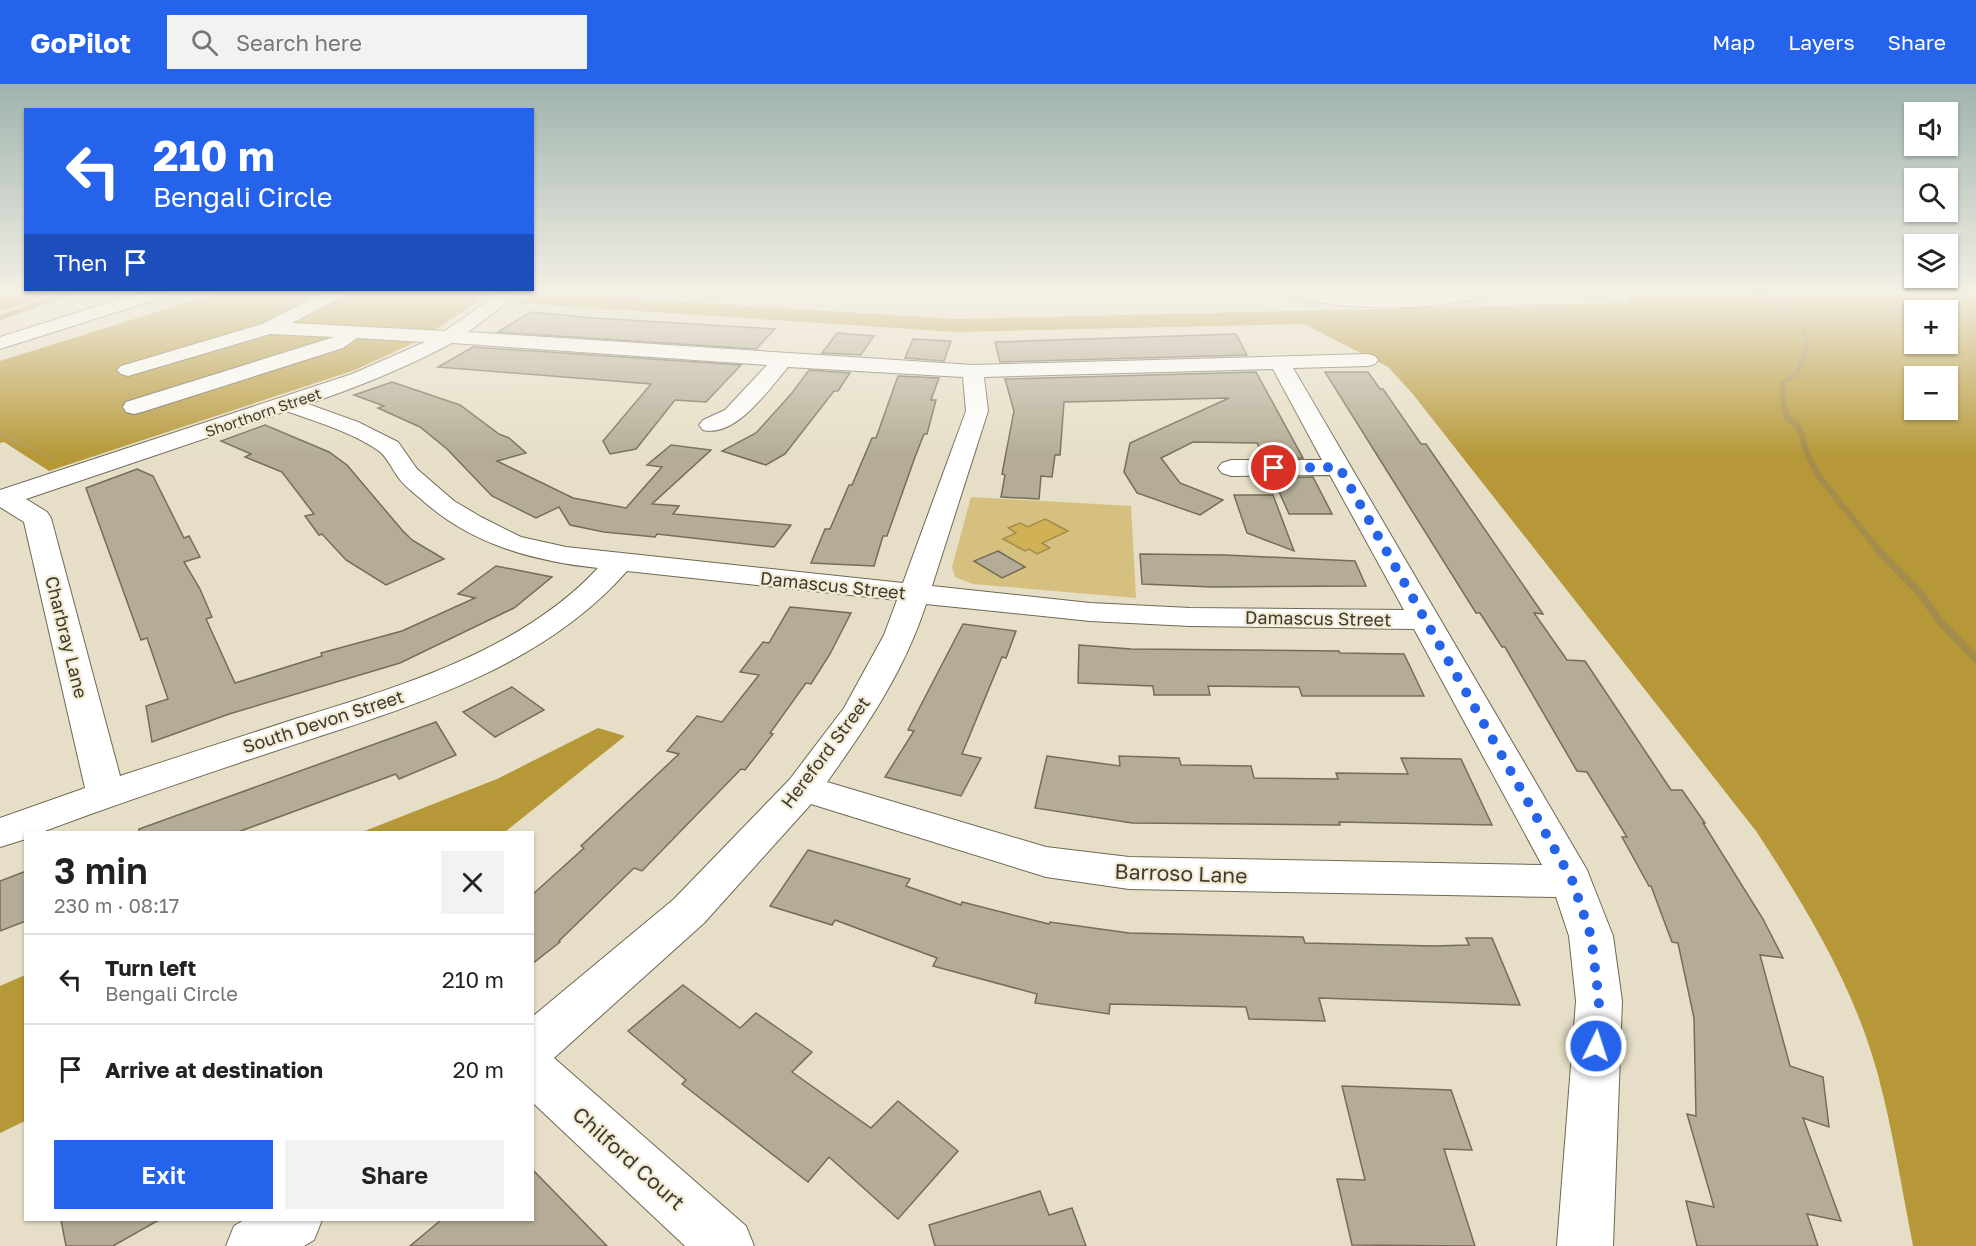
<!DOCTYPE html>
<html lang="en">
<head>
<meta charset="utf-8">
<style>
	body { margin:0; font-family:"Golos Text",sans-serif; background:#f2f2f2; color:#222; height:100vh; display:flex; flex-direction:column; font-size:22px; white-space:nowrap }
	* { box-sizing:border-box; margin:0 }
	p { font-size:20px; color:#767676 }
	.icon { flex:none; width:33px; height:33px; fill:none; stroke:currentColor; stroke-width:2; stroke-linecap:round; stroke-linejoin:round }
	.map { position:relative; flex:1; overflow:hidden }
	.details { position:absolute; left:24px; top:747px; width:510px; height:390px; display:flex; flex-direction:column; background:#fff; border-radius:0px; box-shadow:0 2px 4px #0004 }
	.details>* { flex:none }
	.top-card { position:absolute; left:24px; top:24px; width:510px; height:183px; border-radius:0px; box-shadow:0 2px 4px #0004; background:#2563eb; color:#fff; overflow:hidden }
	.controls { position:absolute; left:1904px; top:18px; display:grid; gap:12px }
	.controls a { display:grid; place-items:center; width:54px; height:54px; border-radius:0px; background:#fff; box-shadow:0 2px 4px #0004; font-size:30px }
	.pin { position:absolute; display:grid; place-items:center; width:51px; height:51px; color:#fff; margin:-26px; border:3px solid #fff; border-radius:50%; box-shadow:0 2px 6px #0007 }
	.me { position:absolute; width:66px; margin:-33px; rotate:4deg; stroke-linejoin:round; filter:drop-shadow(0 0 4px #0008) }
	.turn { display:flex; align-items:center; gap:21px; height:126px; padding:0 30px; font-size:27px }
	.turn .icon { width:78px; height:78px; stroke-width:2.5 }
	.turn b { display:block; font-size:42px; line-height:51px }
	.then { display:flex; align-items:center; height:57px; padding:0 30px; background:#0003; gap:12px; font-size:22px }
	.round { display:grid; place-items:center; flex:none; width:63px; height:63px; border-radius:0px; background:#f2f2f2 }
	.summary { display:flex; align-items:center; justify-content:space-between; height:102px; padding:0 30px }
	h1 { font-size:36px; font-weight:600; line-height:45px }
	.action { display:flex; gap:12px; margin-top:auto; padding:12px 30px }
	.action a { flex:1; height:69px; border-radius:0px; background:#2563eb; color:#fff; font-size:24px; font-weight:600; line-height:69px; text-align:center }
	.action a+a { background:#f2f2f2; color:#222 }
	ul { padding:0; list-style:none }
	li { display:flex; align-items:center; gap:18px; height:90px; padding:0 30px; border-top:2px solid #e0e0e0 }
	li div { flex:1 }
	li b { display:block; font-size:22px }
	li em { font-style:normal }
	header { display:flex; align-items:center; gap:36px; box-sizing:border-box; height:84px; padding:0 30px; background:#2563eb; color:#fff }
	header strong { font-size:28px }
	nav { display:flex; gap:33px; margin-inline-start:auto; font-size:21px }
	.search { width:420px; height:54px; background:#f2f2f2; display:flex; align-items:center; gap:15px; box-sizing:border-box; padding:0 21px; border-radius:0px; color:#767676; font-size:22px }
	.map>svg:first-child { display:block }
	.green { fill:#d6c080 }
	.forest { fill:#b69839; fill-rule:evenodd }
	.water { fill:#d0b155; stroke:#a48d4a; stroke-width:1.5 }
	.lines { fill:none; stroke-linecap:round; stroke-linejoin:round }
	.stream-far2 { stroke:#a48d4a; stroke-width:5 }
	.stream-far1 { stroke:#a48d4a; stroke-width:6 }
	.stream { stroke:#a48d4a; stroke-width:8 }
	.building { fill:#b4ac96; stroke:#756d58; stroke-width:1.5 }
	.minor-casing { stroke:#6f6853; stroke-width:2 }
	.major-casing { stroke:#6f6853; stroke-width:2 }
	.path { stroke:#a49e8b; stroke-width:3; stroke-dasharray:1.5 4; stroke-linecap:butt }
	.minor { fill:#fff; fill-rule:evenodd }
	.major { fill:#fff; fill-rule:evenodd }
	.route { stroke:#2563eb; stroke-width:10; stroke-dasharray:0 18 }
	.labels { text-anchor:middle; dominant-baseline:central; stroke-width:4.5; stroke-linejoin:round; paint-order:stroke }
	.far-street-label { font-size:15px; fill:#3d3a30; stroke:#f3ebd3 }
	.street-label { font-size:18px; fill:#3d3a30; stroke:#f3ebd3 }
	.near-street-label { font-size:21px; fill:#3d3a30; stroke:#f3ebd3 }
</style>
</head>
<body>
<header>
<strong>GoPilot</strong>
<div class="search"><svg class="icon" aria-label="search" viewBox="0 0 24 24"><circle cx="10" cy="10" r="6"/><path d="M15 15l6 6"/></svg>Search here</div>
<nav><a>Map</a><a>Layers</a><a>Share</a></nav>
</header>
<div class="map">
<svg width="1976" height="1162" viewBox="0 0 1976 1162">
	<rect width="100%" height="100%" fill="#e6dec6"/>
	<polygon class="green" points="971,413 1131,422 1136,514 973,500 955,493 952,483"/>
	<g class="forest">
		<polygon points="0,209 59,209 0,227"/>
		<polygon points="218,209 490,209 420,256 355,286 49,387 4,358 0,359 0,277"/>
		<path d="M537,209L958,235L1625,219L1633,209H1976V1162H1913C1902,1106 1893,1047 1878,991C1854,902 1806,823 1756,747L1412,309L1388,283L1304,240L956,248L517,219ZM1914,226H1947V260H1914ZM1914,292H1947V326H1914Z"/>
		<polygon points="598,644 625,652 505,748 362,748 497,695"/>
		<polygon points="25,891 25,1037 0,1049 0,902"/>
	</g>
	<polygon class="water" points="1045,435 1068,447 1042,459 1050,464 1037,470 1029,465 1025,467 1003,455 1016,449 1008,444 1020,439 1028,443"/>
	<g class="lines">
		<g class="stream-far2">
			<polyline points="1760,209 1789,226 1804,243 1803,247 1808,259 1798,289 1782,299 1784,324"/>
			<polyline points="0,234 69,209"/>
		</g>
		<polyline class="stream-far1" points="1784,323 1787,332 1799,344 1808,372 1820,394 1880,468"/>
		<polyline class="stream" points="1878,466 1921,510 1939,536 1976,575"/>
	</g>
	<g class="building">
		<polygon points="531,228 594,234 775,245 756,265 498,248"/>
		<polygon points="837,249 874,252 861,271 822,269"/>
		<polygon points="1236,250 1247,271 1000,278 995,258"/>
		<polygon points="913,255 951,257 944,277 905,274"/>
		<polygon points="473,263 741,281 706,318 675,316 636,365 610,370 603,357 651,300 438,283"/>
		<polygon points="809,286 850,289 838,307 834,307 785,370 766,381 722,367 756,349 792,309"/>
		<polygon points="1256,288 1303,374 1265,374 1257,359 1193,358 1161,374 1180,399 1223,416 1200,431 1137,409 1124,388 1130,359 1229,314 1064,318 1060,371 1055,371 1052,393 1041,392 1039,415 1001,413 1005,391 1002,390 1014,327 1005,295"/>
		<polygon points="1325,288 1368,288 1380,305 1383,305 1421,360 1426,360 1543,530 1534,529 1567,576 1585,577 1671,706 1682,706 1705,739 1703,739 1763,835 1783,874 1760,871 1790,982 1823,993 1829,1043 1803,1034 1841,1137 1807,1130 1818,1162 1697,1162 1686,1117 1714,1123 1687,1030 1696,1032 1694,934 1678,859 1672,858 1651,802 1649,802 1622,753 1627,753 1587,688 1577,687 1505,563 1502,563 1480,529 1476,529"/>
		<polygon points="898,292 939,294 931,316 936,316 927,350 924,350 915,373 887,452 883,452 874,482 811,479 825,445 830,445 849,401 852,401 872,354 876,354"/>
		<polygon points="392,298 460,321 499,350 509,354 526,369 497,377 573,414 626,424 662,383 647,381 671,361 711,366 652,420 679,422 673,430 791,441 774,463 657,450 655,453 604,448 570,441 559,423 536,434 492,412 447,365 420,343 378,324 384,322 354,311"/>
		<polygon points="265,341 329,368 347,381 402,446 412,456 444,475 386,501 346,476 322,450 319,451 305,432 314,430 282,388 245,373 251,370 221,357"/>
		<polygon points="137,385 153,392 184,454 189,452 200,473 184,478 200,505 212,533 206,535 235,599 322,572 321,569 402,547 475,514 458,510 496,482 552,493 514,524 400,579 229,630 152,658 146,622 168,615 147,554 141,556 86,404"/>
		<polygon points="1313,393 1332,430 1289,430 1273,394"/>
		<polygon points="1234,411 1273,411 1294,467 1247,449"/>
		<polygon points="998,467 1025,483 1002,494 974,477"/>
		<polygon points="1140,470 1225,471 1355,477 1366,502 1212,503 1142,500"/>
		<polygon points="790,523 851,529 830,570 811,600 806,599 770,649 773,650 745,686 741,685 642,787 634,784 559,857 560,858 532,880 532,811 584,764 581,762 679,670 667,667 697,632 722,638 759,591 740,588 763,558 769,559"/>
		<polygon points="963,540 1016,547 1006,574 1002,573 962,670 981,674 961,712 885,693 914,647 908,646"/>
		<polygon points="1079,561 1131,565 1339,567 1340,569 1404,570 1424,612 1302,612 1299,603 1208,602 1210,611 1154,611 1153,602 1078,599"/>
		<polygon points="512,603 544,626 495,653 463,628"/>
		<polygon points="436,638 456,671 399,695 396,690 238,748 139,748 139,745"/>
		<polygon points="1047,672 1120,682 1119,672 1179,674 1181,681 1251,682 1254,694 1338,695 1336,689 1408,690 1401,674 1461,675 1492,741 1339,738 1340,741 1132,739 1035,724"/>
		<polygon points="808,766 910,795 906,802 961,821 962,818 1049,840 1050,838 1129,849 1303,853 1305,859 1433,862 1469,861 1466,854 1492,854 1520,921 1319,914 1325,937 1249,935 1246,923 1110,920 1109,930 1035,919 1037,910 933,882 937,874 835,836 832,841 770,822"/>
		<polygon points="26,787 26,837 0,847 0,797"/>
		<polygon points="683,901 740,944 756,929 812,968 792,988 871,1044 898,1017 958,1067 898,1135 829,1073 808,1098 682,1000 686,996 628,947"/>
		<polygon points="1342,1002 1451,1006 1472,1066 1444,1065 1475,1162 1352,1161 1337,1095 1365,1096"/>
		<polygon points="532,1085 607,1162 410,1162 441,1136 532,1136"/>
		<polygon points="1040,1107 1049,1131 1072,1124 1086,1162 935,1162 929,1141"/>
		<polygon points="61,1136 159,1136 113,1162 66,1162"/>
	</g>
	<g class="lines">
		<g class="minor-casing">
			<g id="minor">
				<path d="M322,209H345L342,213L292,239L445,247L499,209H520L468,248L973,281L1368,270L1375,272L1378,276L1375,280L1368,282L1293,284L1587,786L1613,852L1622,917L1613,1162H1557L1576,917L1569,852L1556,813L1129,805L1046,793L811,720L704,839L554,974L746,1142L754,1162H685L532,1018V933L674,815L790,695L844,624L884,551L897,516L627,487C538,588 402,625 278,666C199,692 120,719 42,748H26V755L0,763V734L85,704L24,438L0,423V406L352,290L425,258L357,254L343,264L142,328L134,330L126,328L123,323L126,318L334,253L270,250L128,292L121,290L117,286L121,282L262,240ZM452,259L767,281L725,326L703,336L699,341L703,346C736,354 769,305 788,283L963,293L966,327L903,499L566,463L521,453L481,433L454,417L417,385L398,358L358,338L308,320C358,303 405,284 452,259ZM1273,285L1322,376H1231L1222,379L1218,384L1222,389L1231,392L1330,391L1404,526L1190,524L1090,519L932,502L988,327L984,293ZM286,327C317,338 352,348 379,367C387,373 392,385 398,393C404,402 413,408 421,415C470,460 533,477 598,484C520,568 398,603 292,636C235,655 177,673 120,692L51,434L47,428L26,415ZM926,520L1090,537L1190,542L1414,545L1542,781L1129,773L1046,763L827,698C867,642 905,586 926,520Z"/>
				<path d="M1291,209L1390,211L1488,209L1485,213C1428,227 1351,227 1294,213Z"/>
				<polygon points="244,1136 322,1136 314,1156 304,1162 226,1162 234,1142"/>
			</g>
		</g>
		<g class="major-casing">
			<polygon id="major" points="139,209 167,209 164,213 0,265 0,253"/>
		</g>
		<polyline class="path" points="0,349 53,374"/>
		<use href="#minor" class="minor"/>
		<use href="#major" class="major"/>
	</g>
	<linearGradient id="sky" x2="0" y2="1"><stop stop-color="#9eb3ad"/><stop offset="0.56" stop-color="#f4f0e5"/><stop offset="1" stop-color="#f4f0e5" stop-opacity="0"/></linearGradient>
	<rect width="1976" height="372" fill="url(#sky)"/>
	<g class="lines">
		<polyline class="route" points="1274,384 1339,383 1572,796 1591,852 1599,917 1596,962"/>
	</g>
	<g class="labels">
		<g class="far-street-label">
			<text transform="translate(263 328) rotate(-19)">Shorthorn Street</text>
		</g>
		<g class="street-label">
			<text transform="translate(833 501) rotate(6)">Damascus Street</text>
			<text transform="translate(1318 534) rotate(1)">Damascus Street</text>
			<text transform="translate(67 553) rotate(76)">Charbray Lane</text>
			<text transform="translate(323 637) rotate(-18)">South Devon Street</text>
			<text transform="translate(825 668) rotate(-53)">Hereford Street</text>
		</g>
		<g class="near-street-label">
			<text transform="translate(1181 789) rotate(2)">Barroso Lane</text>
			<text transform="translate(629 1074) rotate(42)">Chilford Court</text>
		</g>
	</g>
</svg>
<div class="controls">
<a><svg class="icon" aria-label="sound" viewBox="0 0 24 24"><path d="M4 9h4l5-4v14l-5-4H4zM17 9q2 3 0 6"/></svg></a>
<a><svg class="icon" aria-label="search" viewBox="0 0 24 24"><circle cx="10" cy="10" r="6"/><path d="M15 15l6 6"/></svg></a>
<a><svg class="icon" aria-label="layers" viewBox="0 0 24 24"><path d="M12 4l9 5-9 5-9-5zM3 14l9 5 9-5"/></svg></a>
<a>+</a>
<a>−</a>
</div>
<div class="pin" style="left:1274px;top:384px;background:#d93025"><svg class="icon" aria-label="arrive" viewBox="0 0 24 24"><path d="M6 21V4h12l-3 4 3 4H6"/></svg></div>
<svg class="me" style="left:1596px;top:962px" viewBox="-20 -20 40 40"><circle r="17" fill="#2563eb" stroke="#fff" stroke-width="3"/><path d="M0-11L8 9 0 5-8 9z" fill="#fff"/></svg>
<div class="top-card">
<div class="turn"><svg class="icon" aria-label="left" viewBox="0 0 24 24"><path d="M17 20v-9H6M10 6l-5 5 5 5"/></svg><div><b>210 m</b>Bengali Circle</div></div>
<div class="then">Then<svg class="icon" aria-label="arrive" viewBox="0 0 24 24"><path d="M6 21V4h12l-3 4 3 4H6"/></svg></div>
</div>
<section class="details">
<div class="summary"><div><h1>3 min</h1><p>230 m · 08:17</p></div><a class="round"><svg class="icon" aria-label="close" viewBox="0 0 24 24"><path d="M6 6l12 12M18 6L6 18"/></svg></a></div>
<ul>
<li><svg class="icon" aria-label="left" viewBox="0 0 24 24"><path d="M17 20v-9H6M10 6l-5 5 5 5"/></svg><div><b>Turn left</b><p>Bengali Circle</p></div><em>210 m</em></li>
<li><svg class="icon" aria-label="arrive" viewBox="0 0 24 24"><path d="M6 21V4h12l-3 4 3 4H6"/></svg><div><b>Arrive at destination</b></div><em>20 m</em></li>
</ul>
<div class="action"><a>Exit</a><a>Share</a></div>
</section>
</div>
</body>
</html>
